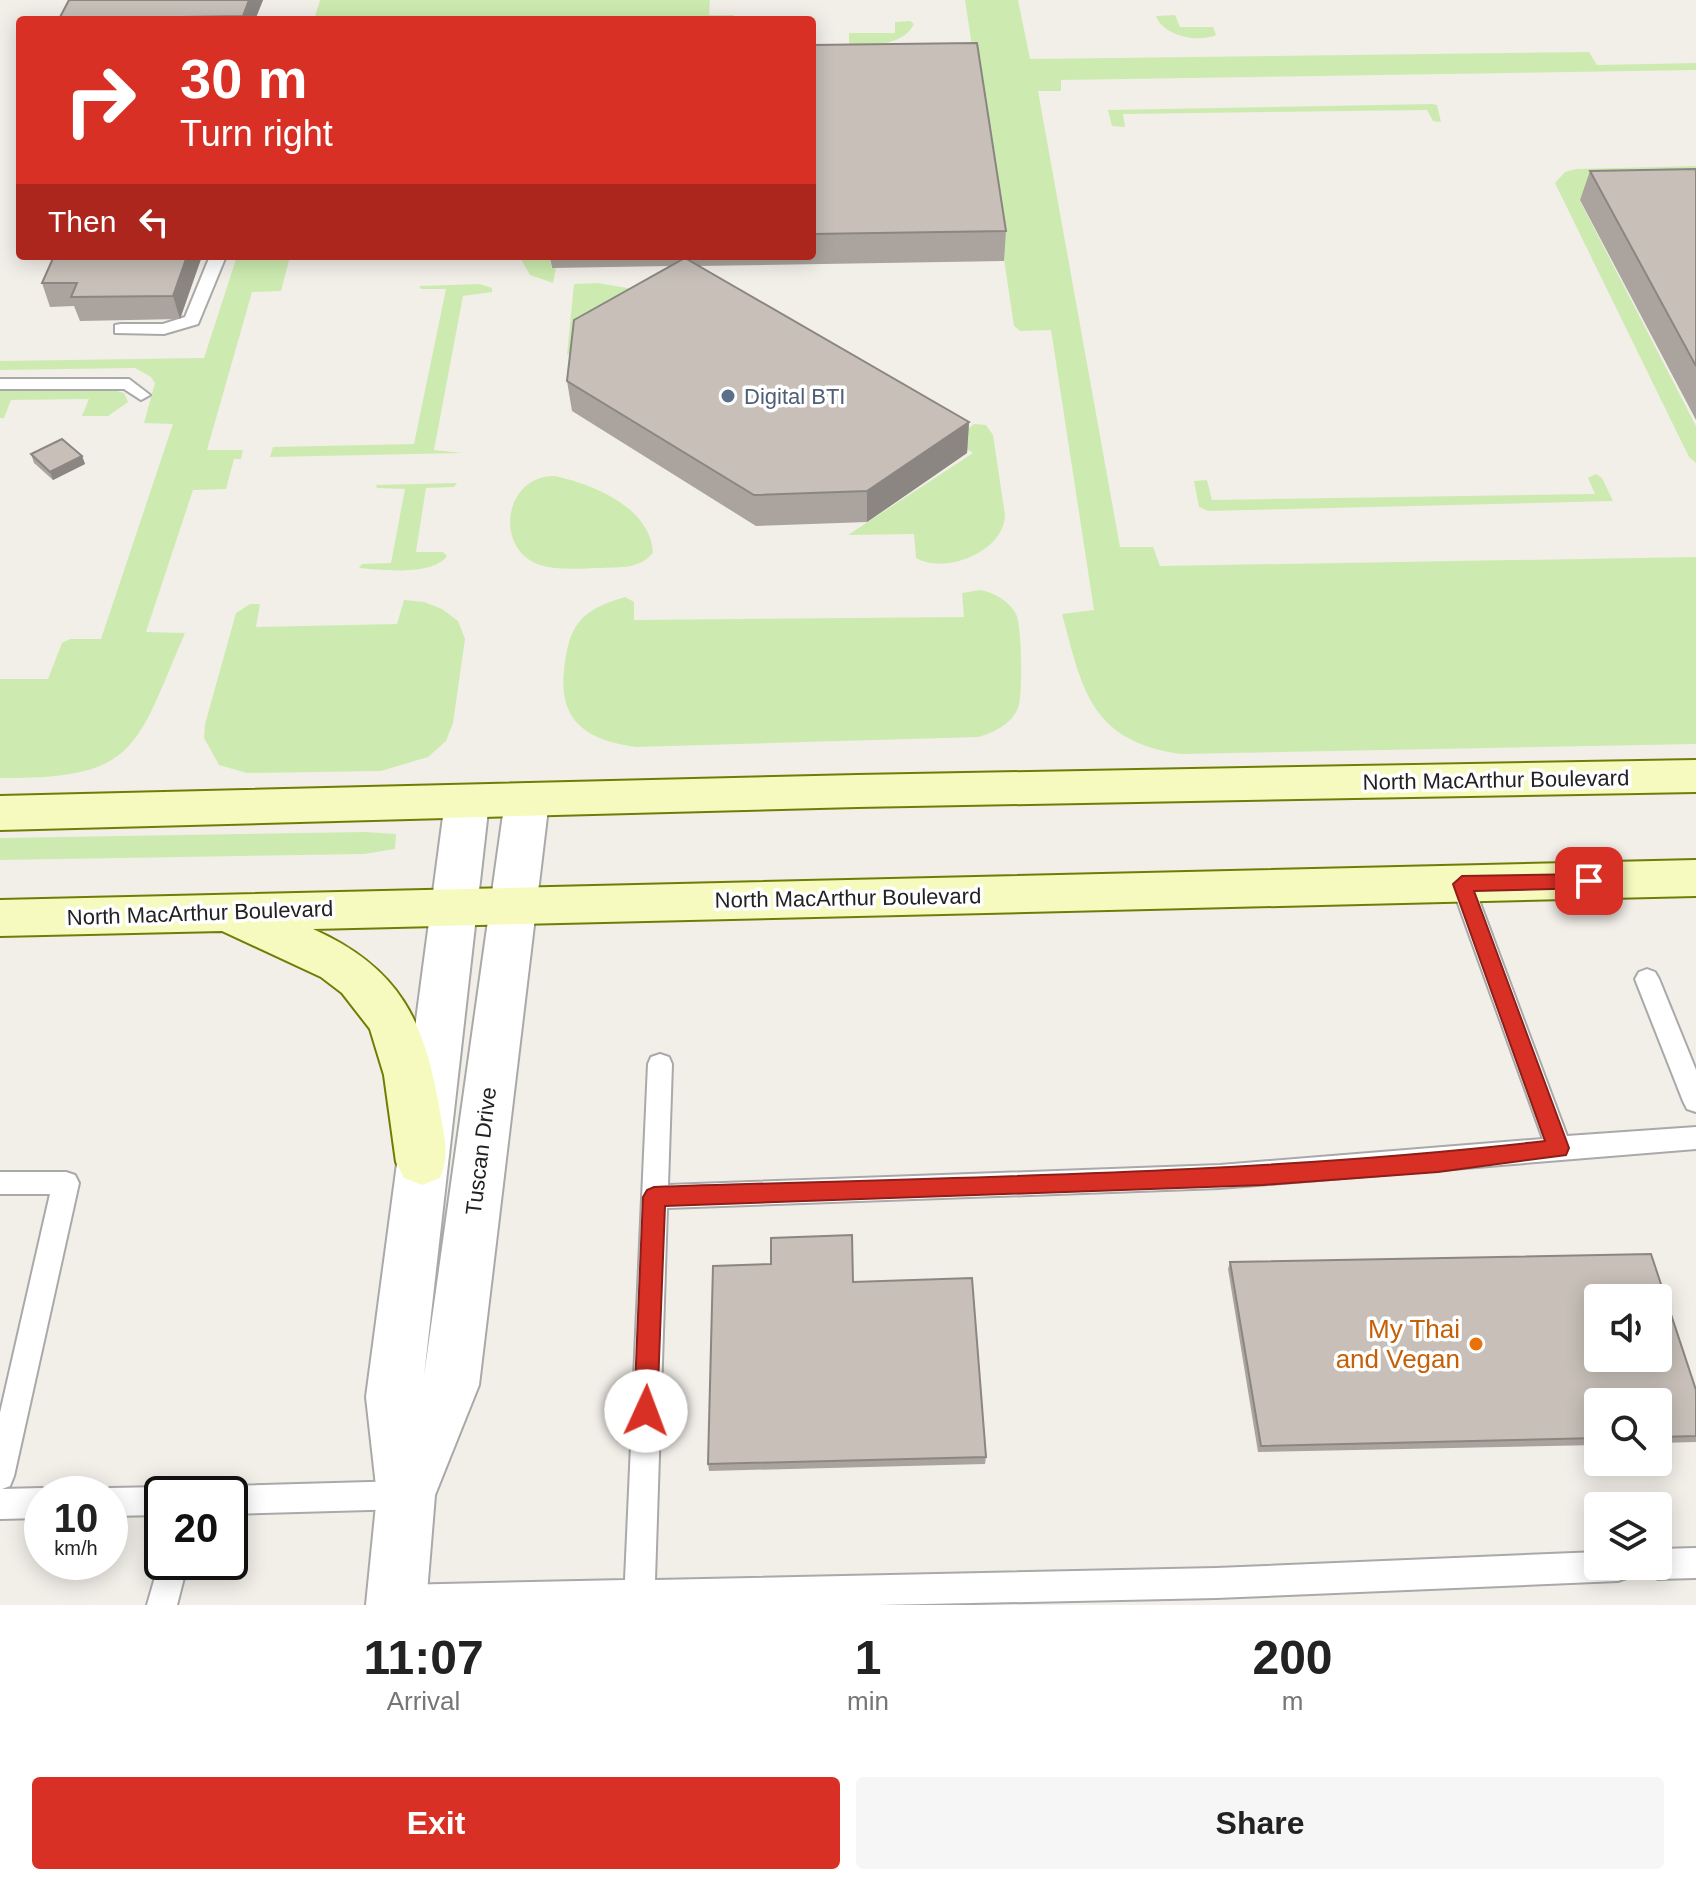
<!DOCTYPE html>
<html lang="en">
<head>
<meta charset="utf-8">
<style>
	body { margin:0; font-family:Arial,sans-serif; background:#f6f6f6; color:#222; height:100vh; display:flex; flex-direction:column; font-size:30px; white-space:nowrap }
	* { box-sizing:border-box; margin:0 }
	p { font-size:26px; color:#767676 }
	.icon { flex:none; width:44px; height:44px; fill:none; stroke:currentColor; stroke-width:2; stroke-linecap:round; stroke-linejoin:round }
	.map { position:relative; height:1605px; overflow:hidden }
	.sheet { display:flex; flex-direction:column; background:#fff; flex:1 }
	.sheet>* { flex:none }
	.guide { position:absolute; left:16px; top:16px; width:800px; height:244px; border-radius:8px; box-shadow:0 4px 20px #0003; background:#d93025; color:#fff; overflow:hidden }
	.buttons { position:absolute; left:1584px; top:1284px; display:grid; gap:16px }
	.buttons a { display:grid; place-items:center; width:88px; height:88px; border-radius:8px; background:#fff; box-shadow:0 4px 20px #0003; font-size:40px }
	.speed { position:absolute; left:24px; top:1476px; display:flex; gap:16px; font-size:40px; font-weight:700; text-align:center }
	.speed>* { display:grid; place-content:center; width:104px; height:104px; border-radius:50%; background:#fff; box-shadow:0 4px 20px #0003; line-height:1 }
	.speed small { font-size:20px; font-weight:400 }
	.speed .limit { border:4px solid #111; border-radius:12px; background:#fff; color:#111 }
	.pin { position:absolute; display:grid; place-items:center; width:68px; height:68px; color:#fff; margin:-34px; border-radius:16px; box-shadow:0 4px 12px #0006 }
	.me { position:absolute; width:88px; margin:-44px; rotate:2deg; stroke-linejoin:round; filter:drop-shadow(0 0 6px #0008) }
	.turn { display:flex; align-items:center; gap:28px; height:168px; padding:0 32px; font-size:36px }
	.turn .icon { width:104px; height:104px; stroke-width:2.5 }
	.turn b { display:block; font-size:56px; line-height:68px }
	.then { display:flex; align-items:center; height:76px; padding:0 32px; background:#0003; gap:16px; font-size:30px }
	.eta { display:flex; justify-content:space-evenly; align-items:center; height:136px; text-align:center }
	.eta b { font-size:48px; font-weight:800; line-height:56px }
	.button { display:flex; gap:16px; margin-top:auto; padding:16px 32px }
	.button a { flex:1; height:92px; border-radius:8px; background:#d93025; color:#fff; font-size:32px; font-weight:800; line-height:92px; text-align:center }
	.button a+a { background:#f6f6f6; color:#222 }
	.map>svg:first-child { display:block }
	.grass { fill:#cdebb0 }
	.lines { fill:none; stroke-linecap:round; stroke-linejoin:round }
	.service-casing { stroke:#a9a9a9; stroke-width:4 }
	.tertiary-casing { stroke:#a9a9a9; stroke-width:4 }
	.secondary-casing { stroke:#707d05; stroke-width:4 }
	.service { fill:#fff; fill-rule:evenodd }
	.tertiary { fill:#fff; fill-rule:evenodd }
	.secondary { fill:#f7fabf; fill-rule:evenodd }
	.wall { fill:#aba49e }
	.shaded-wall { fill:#8b8681 }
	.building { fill:#c7bfb8; stroke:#8b8681; stroke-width:2; fill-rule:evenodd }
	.route { fill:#d93025; stroke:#8d1f18; stroke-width:2 }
	.service-dot { fill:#5c6f8a; stroke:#fff; stroke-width:3 }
	.food-dot { fill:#e8710a; stroke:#fff; stroke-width:3 }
	.labels { text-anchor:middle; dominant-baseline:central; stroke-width:7; stroke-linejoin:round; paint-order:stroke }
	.service-label { font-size:22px; fill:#4e5e75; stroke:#fff; text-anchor:start }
	.street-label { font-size:22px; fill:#222; stroke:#fff }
	.near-food-label { font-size:26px; fill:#c56008; stroke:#fff; text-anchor:end }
</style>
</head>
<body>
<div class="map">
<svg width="1696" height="1605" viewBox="0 0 1696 1605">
	<rect width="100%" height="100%" fill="#f2efe9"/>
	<g class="grass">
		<polygon points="320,0 710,0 709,15 734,15 735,20 314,20"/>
		<path d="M965,0H1018L1030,59L1589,52L1597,65L1696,63V70L1061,80V91H1038L1120,547H1153L1160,566L1696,557V744L1181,754C1091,741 1083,692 1062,614L1094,610L1051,330L1020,331L1014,326Z"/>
		<path d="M1175,15L1180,27H1213L1216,35C1198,43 1163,36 1156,16Z"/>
		<path d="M910,21L914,24C903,46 870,46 849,44V33H895V22Z"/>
		<polygon points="1432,104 1437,105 1441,122 1433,121 1427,110 1123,114 1125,127 1112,126 1108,110"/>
		<polygon points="1696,166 1696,198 1580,201 1696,426 1696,463 1689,457 1555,183 1565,172 1576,169"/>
		<path d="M237,256L289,260L281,291L252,292L207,450H243L241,459H234L226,489L193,490L146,632L185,633C135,749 138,779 0,778V679H48L62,643L70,639H101L173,424L144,423L155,383L151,377L135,368L0,370V361L204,358Z"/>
		<polygon points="519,256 552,256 551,268 556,268 553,283 530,275"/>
		<polygon points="598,283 639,290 662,301 567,355 574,284"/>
		<polygon points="480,284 492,288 492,292 463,296 434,450 463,453 270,457 273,447 414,444 446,289 421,289 419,286"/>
		<polygon points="113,390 124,393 128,402 108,416 82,416 89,399 11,400 4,418 0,418 0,391"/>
		<path d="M974,424L986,425L993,435L1005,515C1004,552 945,575 916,558L914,534L848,535L973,453L953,441Z"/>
		<polygon points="1596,474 1602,478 1613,501 1208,511 1199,507 1194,481 1207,480 1212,500 1595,494 1588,478"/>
		<path d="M555,476C592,484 651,507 653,553C639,569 621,567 602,568C582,568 558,571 540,565C493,549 504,475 555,476Z"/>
		<path d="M457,483L454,487L426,488L416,552H443L447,556C433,576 381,570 359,568L362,564L391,563L405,489L377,488L376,485Z"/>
		<path d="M980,590C995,593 1008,600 1016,614C1022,624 1023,697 1018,708C1011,725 994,732 979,737L636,747C588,741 558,722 564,670C569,625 580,610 625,597L634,602V620L964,617L962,593Z"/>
		<polygon points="404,600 424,602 442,609 458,621 465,639 453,723 446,741 428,757 381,771 247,773 219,765 204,738 205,724 236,613 250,604 260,604 256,627 397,624"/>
		<polygon points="365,832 396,834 395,849 364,854 0,860 0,838"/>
	</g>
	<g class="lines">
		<g class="service-casing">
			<g id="service">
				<polygon points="210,256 226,256 198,324 164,334 115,333 115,325 121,324 163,324 185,317"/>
				<polygon points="0,379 129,379 150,395 141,400 124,389 0,389"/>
				<polygon points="1462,875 1470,878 1473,884 1567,1136 1696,1127 1696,1149 1220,1188 667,1208 655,1580 1216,1568 1598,1552 1598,1566 1633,1566 1629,1577 1618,1581 1216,1598 878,1605 384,1605 382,1600 386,1589 397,1585 625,1580 648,1064 651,1057 660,1054 669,1057 672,1064 668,1185 1220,1165 1543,1139 1451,884 1454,878"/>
				<polygon points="1647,969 1655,972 1659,979 1696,1070 1696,1112 1687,1109 1683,1101 1635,979 1639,972"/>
				<polygon points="0,1172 66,1172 75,1175 79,1183 14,1476 10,1486 2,1489 42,1488 52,1493 42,1494 42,1518 0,1519 0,1413 50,1194 0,1194"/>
				<polygon points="405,1481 415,1485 419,1495 415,1505 405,1509 230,1514 230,1494 218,1494 230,1486"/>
				<polygon points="162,1487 174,1494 162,1494 162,1515 110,1516 110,1494 99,1494 110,1488"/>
				<polygon points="1696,1548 1696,1578 1658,1579 1648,1574 1644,1566 1658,1566 1658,1549"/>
				<polygon points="162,1553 162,1562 188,1562 177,1605 147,1605"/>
			</g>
		</g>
		<g class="tertiary-casing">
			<polygon id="tertiary" points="527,783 543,788 549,800 479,1385 435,1495 426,1605 366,1605 377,1495 366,1397 445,802 451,790 467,785 483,790 489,802 424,1376 505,800 511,788"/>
		</g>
		<g class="secondary-casing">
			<g id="secondary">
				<polygon points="1696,760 1696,792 857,807 0,830 0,796 857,775"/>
				<path d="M1696,860V896L313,929C400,968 425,1021 440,1112C444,1135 450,1156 440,1178L422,1185L404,1178L396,1162L384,1075L370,1029L342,993L321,977L222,931L0,936V900Z"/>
			</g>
		</g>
		<use href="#service" class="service"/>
		<use href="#tertiary" class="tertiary"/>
		<use href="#secondary" class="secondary"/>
	</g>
	<g class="wall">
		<polygon points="263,0 255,20 60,20 59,19"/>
		<polygon points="812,45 1006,231 1004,261 698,266 969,422 967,453 867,522 756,526 572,411 567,381 670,266 552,268 550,256 812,256"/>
		<polygon points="1696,169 1696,420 1580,200 1590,171"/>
		<polygon points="54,256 202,256 180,319 80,321 74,306 50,307 42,283"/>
		<polygon points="31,454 82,456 85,464 53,480 34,463"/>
		<polygon points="1230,1262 1696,1390 1696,1442 1658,1443 1658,1402 1598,1402 1598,1445 1258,1452 1228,1269"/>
		<polygon points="853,1282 986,1457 985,1464 709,1471 708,1464"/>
	</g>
	<g class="shaded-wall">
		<polygon points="249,0 263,0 255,20 244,20 243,16"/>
		<polygon points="187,256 202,256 180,319 173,296"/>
		<polygon points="969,422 967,453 867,522 867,491"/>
		<polygon points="82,456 85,464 53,480 50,472"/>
	</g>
	<g class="building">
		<polygon points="69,0 249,0 243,16 59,19"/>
		<polygon points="977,43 1006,231 812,234 812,45"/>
		<polygon points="1696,169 1696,366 1590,171"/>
		<polygon points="54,256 187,256 173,296 71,297 77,283 42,283"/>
		<polygon points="685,258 969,422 867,491 754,495 567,381 574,320"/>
		<polygon points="62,439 82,456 50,472 31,454"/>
		<polygon points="852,1235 853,1282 972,1278 986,1457 708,1464 713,1266 771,1264 771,1238"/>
		<path d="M1651,1254L1696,1390V1436L1658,1437V1402H1598V1438L1261,1446L1230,1262ZM1598,1298H1658V1358H1598Z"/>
	</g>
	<path class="route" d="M1589,874L1599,881L1589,888L1474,891L1569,1148L1566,1155L1438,1172L1263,1185L665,1206L657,1411L654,1419L646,1422L638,1419L634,1411L643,1197L647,1190L654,1187C951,1177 1250,1175 1545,1141L1453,884L1462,876Z"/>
	<circle class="service-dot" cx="728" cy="396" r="8"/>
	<circle class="food-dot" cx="1476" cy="1344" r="8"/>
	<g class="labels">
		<g class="service-label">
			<text x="744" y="396">Digital BTI</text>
		</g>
		<g class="street-label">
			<text transform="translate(1496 780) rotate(-1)">North MacArthur Boulevard</text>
			<text transform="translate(848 898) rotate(-1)">North MacArthur Boulevard</text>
			<text transform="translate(200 913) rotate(-2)">North MacArthur Boulevard</text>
			<text transform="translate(481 1151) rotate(-83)">Tuscan Drive</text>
		</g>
		<g class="near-food-label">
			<text x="1460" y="1329">My Thai<tspan x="1460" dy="30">and Vegan</tspan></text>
		</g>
	</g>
</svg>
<div class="buttons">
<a><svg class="icon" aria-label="sound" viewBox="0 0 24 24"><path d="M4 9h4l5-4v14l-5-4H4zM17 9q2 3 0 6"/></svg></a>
<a><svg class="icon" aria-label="search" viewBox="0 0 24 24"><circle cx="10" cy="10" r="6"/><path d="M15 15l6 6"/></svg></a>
<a><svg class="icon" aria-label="layers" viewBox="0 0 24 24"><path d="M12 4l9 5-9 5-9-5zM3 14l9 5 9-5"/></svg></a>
</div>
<div class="speed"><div>10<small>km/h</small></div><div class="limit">20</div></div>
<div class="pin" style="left:1589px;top:881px;background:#d93025"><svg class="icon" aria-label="arrive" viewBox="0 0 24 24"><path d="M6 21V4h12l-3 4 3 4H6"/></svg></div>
<svg class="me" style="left:646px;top:1411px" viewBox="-20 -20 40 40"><circle r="19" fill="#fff"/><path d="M0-13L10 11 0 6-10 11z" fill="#d93025"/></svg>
<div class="guide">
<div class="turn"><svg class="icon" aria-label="right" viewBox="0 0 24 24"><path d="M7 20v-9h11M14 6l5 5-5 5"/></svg><div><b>30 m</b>Turn right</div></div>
<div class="then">Then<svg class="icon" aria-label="left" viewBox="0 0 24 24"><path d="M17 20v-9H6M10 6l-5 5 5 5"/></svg></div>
</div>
</div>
<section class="sheet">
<div class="eta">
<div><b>11:07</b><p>Arrival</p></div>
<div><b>1</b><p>min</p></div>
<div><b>200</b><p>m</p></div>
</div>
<div class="button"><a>Exit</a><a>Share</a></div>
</section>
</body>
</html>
